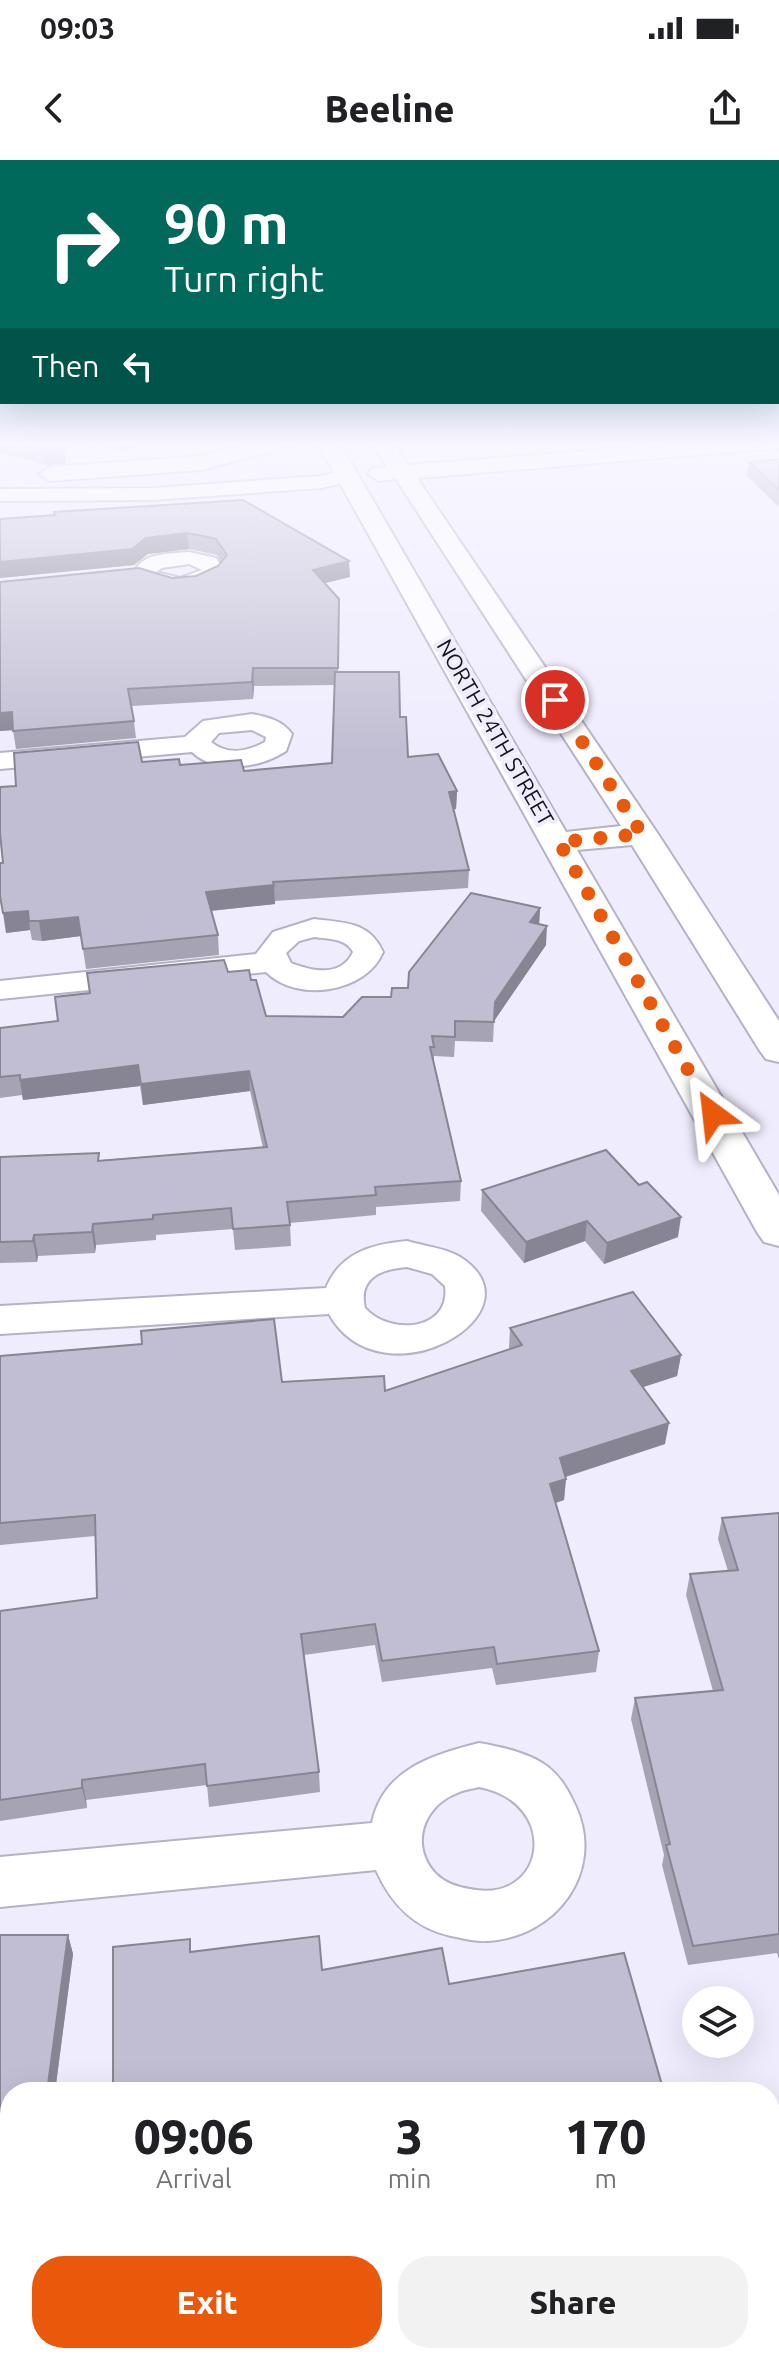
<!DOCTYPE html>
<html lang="en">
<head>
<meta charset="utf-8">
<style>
	body { margin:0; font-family:Ubuntu,sans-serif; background:#f2f2f2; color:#202124; height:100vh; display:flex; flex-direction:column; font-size:30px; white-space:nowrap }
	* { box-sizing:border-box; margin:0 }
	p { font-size:26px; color:#757577 }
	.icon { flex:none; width:44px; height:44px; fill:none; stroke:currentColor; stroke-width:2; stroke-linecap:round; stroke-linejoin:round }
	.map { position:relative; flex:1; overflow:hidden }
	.drawer { position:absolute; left:0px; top:1922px; width:780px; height:282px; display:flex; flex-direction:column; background:#fff; border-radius:32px 32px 0 0; box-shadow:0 8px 32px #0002 }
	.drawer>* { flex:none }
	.hud { position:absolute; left:0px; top:0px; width:780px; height:244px; box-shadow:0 8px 32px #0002; background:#00695c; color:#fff; overflow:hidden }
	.buttons { position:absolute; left:682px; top:1826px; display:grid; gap:16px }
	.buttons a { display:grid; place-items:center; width:72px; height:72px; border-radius:50%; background:#fff; box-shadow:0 8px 32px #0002; font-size:40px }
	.pin { position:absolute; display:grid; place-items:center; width:68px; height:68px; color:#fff; margin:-34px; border:4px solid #fff; border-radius:50%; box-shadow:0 2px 8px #0007 }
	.me { position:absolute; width:88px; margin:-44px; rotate:330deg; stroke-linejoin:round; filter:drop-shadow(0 0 6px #0008) }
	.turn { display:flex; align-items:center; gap:28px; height:168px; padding:0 32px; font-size:36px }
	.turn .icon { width:104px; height:104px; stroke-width:2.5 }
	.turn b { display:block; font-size:56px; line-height:68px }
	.then { display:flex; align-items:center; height:76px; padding:0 32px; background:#0003; gap:16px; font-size:30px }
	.eta { display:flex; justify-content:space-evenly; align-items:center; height:136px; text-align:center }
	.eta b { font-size:48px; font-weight:800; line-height:56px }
	.action { display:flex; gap:16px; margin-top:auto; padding:16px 32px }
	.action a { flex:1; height:92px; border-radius:32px; background:#ea580c; color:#fff; font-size:32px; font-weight:800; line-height:92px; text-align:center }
	.action a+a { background:#f2f2f2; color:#202124 }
	.status { display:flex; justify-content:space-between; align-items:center; height:56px; padding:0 40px; background:#fff; direction:ltr }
	.status svg { height:22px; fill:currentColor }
	header { display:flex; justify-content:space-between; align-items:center; height:104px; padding:0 32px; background:#fff; font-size:36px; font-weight:800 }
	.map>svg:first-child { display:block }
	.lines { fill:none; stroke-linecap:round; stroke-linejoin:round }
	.street-casing { stroke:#b5b2c7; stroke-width:4 }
	.secondary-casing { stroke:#b5b2c7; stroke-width:4 }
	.street { fill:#fff; fill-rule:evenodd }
	.secondary { fill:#fff; fill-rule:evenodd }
	.wall { fill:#a6a3b5 }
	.shaded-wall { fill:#878594 }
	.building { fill:#c1bed3; stroke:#878594; stroke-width:2 }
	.route { stroke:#ea580c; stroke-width:14; stroke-dasharray:0 25.2 }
	.labels { text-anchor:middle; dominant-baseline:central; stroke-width:8; stroke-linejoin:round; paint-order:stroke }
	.far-street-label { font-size:22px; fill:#15131b; stroke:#efecfe }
</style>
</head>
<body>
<div class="status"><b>09:03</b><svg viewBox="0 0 49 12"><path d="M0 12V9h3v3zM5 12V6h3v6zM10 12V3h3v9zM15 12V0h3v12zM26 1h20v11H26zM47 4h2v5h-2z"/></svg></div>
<header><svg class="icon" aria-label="back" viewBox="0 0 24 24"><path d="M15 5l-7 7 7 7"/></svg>Beeline<svg class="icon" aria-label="share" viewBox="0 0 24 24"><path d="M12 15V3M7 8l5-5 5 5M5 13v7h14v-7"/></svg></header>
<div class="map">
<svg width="779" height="2203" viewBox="0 0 779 2203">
	<rect width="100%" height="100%" fill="#efecfe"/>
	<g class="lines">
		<g class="street-casing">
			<g id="street">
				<polygon points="348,310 355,312 358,316 355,320 321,328 154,340 0,341 0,329 154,328 321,316"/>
				<path d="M189,392L216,398L225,411C206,436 154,439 134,414C140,392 170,394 189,392ZM189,404L202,410L180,418L156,412L162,408Z"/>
				<path d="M252,554C267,557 282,560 292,574L286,591C260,608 216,615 192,592L0,609V593L185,577L203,561ZM252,570L266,577L265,582C247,592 227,595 211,582L219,573Z"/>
				<path d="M314,759C344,763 369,761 383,792C366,833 297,843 266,812L0,839V821L256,794L273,772ZM314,777C328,779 346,778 353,792C341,818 312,811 291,803L286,793L299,781Z"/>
				<path d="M407,1081C423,1086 446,1088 460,1097C547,1152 382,1248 329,1154L0,1174V1146L326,1128C340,1093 372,1084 407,1081ZM407,1107L432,1114L445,1126C451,1171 390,1176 365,1148C358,1118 381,1109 407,1107Z"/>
				<path d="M479,1583C502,1587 530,1593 548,1607C562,1618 569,1632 576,1647C605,1712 556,1777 488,1781C475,1782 463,1778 451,1776C414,1768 391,1744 376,1710L0,1747V1697L372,1663C383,1609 433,1595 479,1583ZM479,1627C562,1643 546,1745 470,1729C457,1727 445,1723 436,1714C410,1687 422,1648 455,1634C462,1630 471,1629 479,1627Z"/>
			</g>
		</g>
		<g class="secondary-casing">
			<g id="secondary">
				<polygon points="254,282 289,282 286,287 202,310 50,321 39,314 50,307 201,296"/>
				<polygon points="317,282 339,282 566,672 621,666 396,319 379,321 368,314 371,309 387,307 371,282 393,282 408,305 699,282 779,282 779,288 417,318 658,674 779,861 779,902 766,899 760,891 632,685 577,690 779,1035 779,1086 764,1082 757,1072"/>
			</g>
		</g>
		<use href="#street" class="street"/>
		<use href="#secondary" class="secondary"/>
	</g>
	<g class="wall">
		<polygon points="0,282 62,282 66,303 47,305 0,293"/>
		<polygon points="85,282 147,282 123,292"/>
		<polygon points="779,299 779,347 747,316 749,302"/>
		<polygon points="243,340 350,417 325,423 339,439 338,512 400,557 408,597 457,631 456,649 454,649 469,710 468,728 275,741 275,744 211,751 218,775 219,795 86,809 81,776 42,781 32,780 30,770 6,773 3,703 16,626 142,602 180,605 244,611 332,603 335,525 254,526 253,539 132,546 136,578 16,589 13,570 0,571 0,422 172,418 196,416 218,406 221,402 217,395 189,389 148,394 134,405 0,418 0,359"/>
		<polygon points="540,748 539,764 546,785 494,861 493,882 455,881 454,897 434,896 434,902 461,1021 460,1041 376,1047 376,1055 290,1063 291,1086 235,1090 233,1069 156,1075 156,1080 96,1085 95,1093 38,1096 37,1102 0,1103 0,997 100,1000 263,988 250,931 143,945 140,926 23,940 22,935 0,938 0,868 58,861 90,833 228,812 251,820 266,856 343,857 391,837"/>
		<polygon points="482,1030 678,1077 604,1104 585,1081 524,1103 481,1051"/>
		<polygon points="510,1168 681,1195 677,1216 643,1227 665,1284 566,1317 564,1340 556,1343 599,1491 596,1512 496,1525 492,1508 382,1522 375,1485 304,1495 319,1612 320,1632 209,1647 207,1625 86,1640 87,1648 0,1661 0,1451 97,1438 95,1376 0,1385 0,1196 385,1231 509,1189"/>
		<polygon points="779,1353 779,1799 777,1793 688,1805 662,1705 664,1695 631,1559 635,1538 713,1531 686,1435 690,1414 728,1411 718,1379 722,1358"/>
		<polygon points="0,1775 68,1775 73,1794 55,1932 10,1932 10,2042 0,2042"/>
	</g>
	<g class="shaded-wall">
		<polygon points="122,282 147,282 123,292"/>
		<polygon points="64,288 66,303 47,305 46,291"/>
		<polygon points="187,373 189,389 148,394 134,405 0,418 0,402 146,378"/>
		<polygon points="349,401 350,417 313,426 313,410"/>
		<polygon points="253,508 254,526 253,539 252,522"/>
		<polygon points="12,552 15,570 0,571 0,553"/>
		<polygon points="457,631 456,649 449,650 449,632"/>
		<polygon points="274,725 275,744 208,751 206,732"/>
		<polygon points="540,748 539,767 530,762"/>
		<polygon points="28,751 30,770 6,773 3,753"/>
		<polygon points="78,757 81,776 42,781 39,761"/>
		<polygon points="547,766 546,785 494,861 495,842"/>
		<polygon points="138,905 140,926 23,940 20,920"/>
		<polygon points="249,911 250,931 143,945 141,924"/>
		<polygon points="681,1057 678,1077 604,1104 607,1083"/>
		<polygon points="587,1061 585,1081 524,1103 526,1082"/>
		<polygon points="93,1064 96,1085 95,1093 92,1072"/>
		<polygon points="34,1075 38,1096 37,1102 33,1081"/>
		<polygon points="681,1195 677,1216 628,1232 631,1211"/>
		<polygon points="669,1263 665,1284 558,1319 560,1298"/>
		<polygon points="566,1319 564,1340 548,1345 550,1324"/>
		<polygon points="82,1620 86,1640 87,1648 82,1628"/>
		<polygon points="68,1775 73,1794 55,1932 47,1932"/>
	</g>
	<g class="building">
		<polygon points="12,282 62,282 64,288 46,291"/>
		<polygon points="779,299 779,330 749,302"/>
		<polygon points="243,340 349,401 313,410 339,439 338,508 253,508 252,522 128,529 134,561 13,571 12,552 0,553 0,422 139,408 172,418 196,416 218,406 227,395 216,379 187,373 146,378 132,389 0,402 0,359 55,355 54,352"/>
		<polygon points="335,512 399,512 400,557 406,557 408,597 438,594 457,631 449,632 469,710 273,722 274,725 206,732 218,775 83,789 78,757 39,761 29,761 28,751 3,753 0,736 0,703 3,703 0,673 0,627 16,626 14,593 138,582 142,602 179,599 180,605 241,600 244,611 332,603"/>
		<polygon points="471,733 540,748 530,762 547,766 495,842 494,862 455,861 455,877 432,876 434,887 430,887 461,1021 375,1027 376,1035 287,1042 290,1065 233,1069 231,1048 153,1055 153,1059 93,1064 92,1072 34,1075 33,1081 0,1082 0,997 99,993 98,1001 267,987 249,911 141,924 138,905 20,920 20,915 0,917 0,868 58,861 55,837 90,833 87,813 224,800 228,812 249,810 251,820 256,820 266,856 343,857 362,837 391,837 392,828 408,828 409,812"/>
		<polygon points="606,990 639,1025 647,1022 681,1057 607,1083 587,1061 526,1082 482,1030"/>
		<polygon points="633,1132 681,1195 631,1211 669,1263 560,1298 566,1319 550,1324 599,1491 497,1504 494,1487 382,1501 375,1464 301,1474 319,1612 207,1626 205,1604 82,1620 82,1628 0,1640 0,1451 97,1438 95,1355 0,1363 0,1196 142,1184 141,1171 274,1159 282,1222 384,1216 385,1231 522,1185 510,1168"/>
		<polygon points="779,1353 779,1774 693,1786 666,1685 670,1684 635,1538 723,1530 690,1414 738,1410 722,1358"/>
		<polygon points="0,1775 68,1775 47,1932 10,1932 10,2024 0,2024"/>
		<polygon points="319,1776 322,1810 442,1788 449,1824 624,1793 664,1932 113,1932 113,1787 190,1779 190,1792"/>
		<polygon points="128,2194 181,2194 181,2203 37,2203"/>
		<polygon points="480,2194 574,2194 578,2203 465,2203"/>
	</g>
	<linearGradient id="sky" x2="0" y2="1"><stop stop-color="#6cb2e2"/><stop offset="0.48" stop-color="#f8f6ff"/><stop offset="1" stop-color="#f8f6ff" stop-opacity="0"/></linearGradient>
	<rect width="779" height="590" fill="url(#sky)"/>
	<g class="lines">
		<polyline class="route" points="555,540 642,674 559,682 713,954"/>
	</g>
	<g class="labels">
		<g class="far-street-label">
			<text transform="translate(496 572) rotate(60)">NORTH 24TH STREET</text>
		</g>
	</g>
</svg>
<div class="buttons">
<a><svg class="icon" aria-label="layers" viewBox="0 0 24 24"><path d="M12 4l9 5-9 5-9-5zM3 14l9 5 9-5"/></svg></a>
</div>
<div class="pin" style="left:555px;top:540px;background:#d93025"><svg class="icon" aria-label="arrive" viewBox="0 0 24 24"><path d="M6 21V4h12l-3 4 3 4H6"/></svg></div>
<svg class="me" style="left:713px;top:954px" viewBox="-20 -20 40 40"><path d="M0-17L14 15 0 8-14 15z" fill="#ea580c" stroke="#fff" stroke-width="4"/></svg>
<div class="hud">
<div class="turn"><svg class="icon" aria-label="right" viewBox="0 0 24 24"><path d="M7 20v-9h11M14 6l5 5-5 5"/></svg><div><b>90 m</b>Turn right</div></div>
<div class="then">Then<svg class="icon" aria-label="left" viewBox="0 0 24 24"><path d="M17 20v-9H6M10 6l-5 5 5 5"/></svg></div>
</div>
<section class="drawer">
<div class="eta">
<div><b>09:06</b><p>Arrival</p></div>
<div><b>3</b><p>min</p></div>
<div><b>170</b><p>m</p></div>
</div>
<div class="action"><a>Exit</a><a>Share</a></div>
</section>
</div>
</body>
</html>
